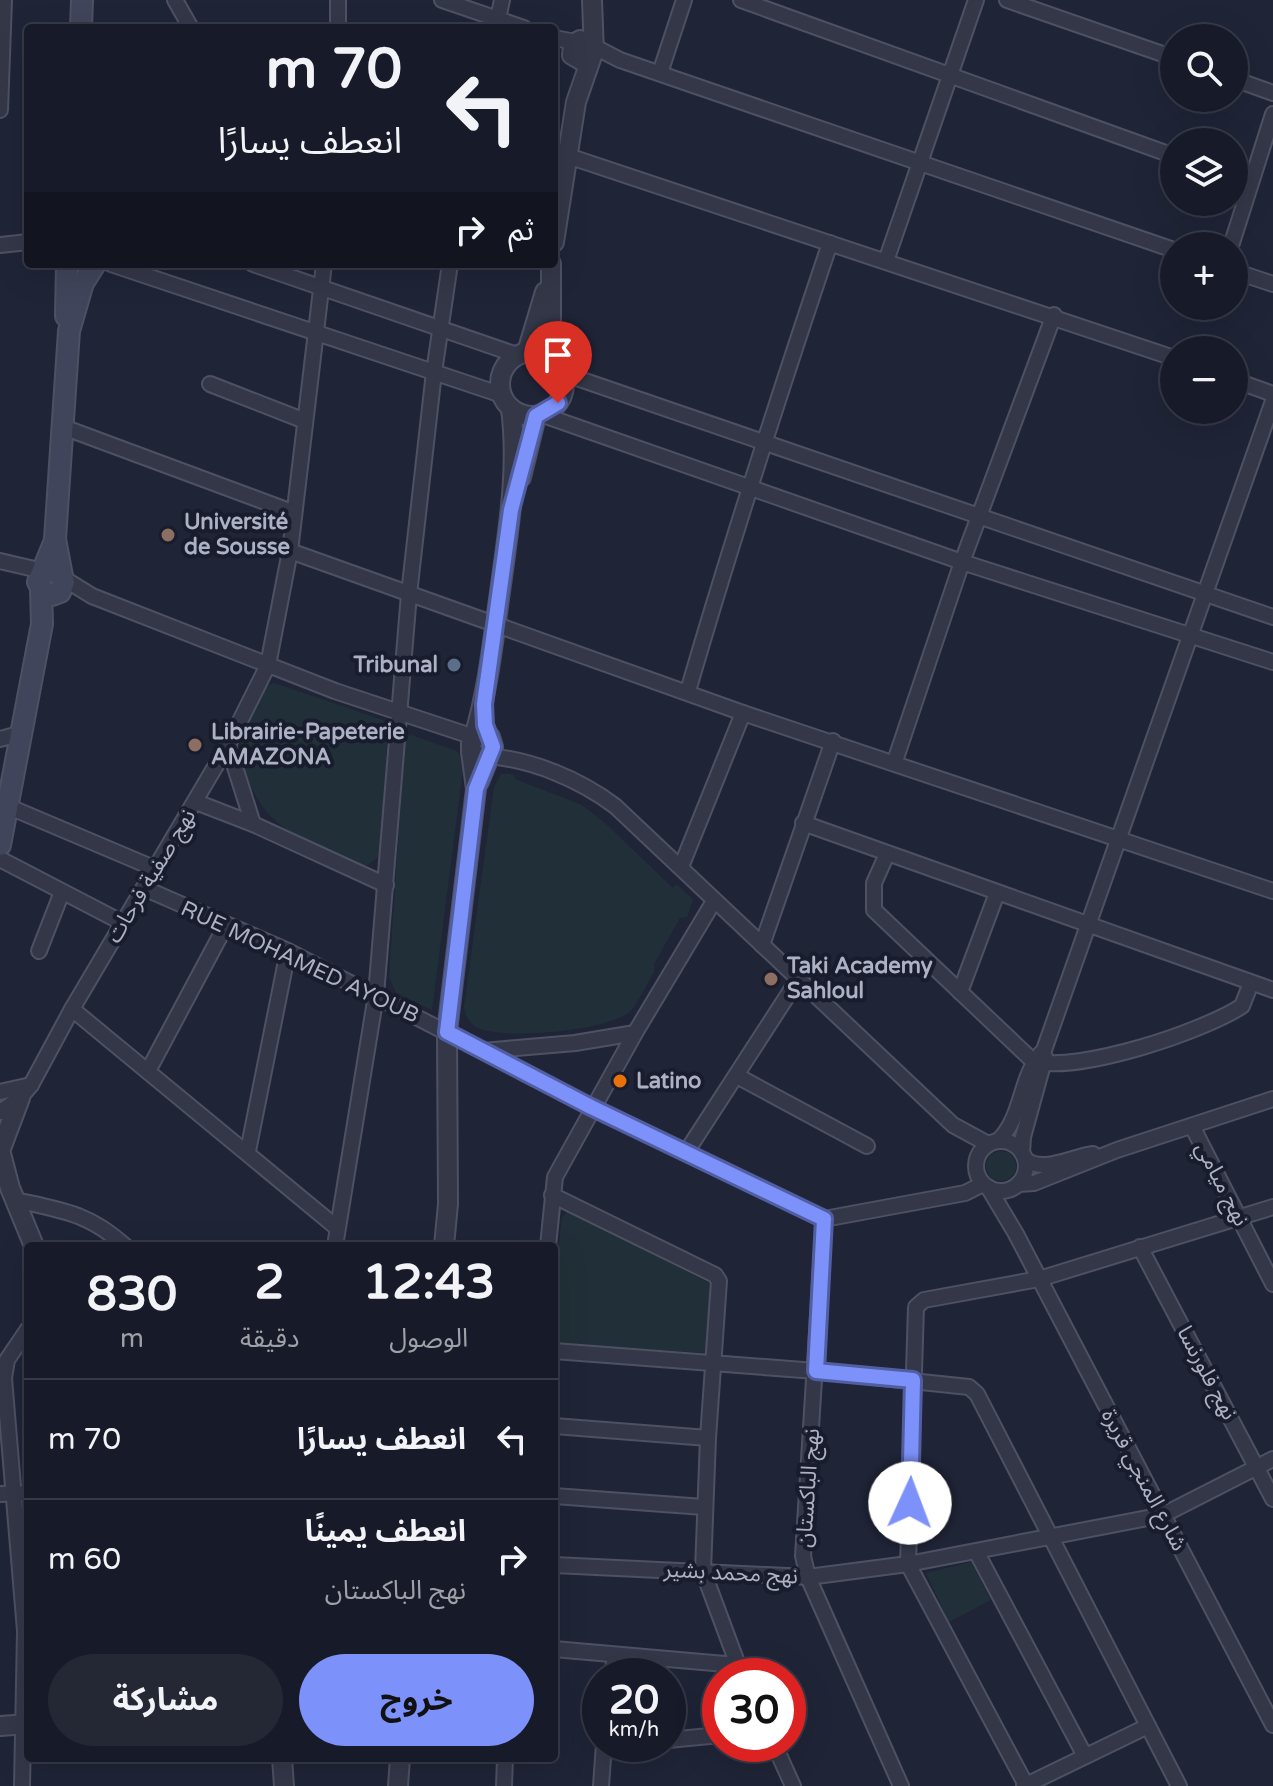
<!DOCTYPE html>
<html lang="ar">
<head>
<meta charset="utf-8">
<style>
	body { margin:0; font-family:"Varela Round","Noto Sans Arabic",sans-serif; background:#242835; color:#f1f3f6; direction:rtl; height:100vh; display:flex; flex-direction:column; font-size:30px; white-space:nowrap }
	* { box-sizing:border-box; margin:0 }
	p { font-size:26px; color:#9ea1a8 }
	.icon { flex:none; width:44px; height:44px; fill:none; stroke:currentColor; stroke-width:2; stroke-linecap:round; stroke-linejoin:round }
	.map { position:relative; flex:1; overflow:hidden; direction:ltr }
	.sheet { position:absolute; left:24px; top:1242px; width:534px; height:520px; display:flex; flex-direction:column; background:#171b29; border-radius:8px; box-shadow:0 8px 32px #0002,0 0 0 2px #363946; direction:rtl }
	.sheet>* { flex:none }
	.hud { position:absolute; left:24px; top:24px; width:534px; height:244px; border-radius:8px; box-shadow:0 8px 32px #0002,0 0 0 2px #363946; direction:rtl; background:#171b29; color:#f1f3f6; overflow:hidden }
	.tools { position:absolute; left:1160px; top:24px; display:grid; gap:16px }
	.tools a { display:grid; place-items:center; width:88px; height:88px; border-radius:50%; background:#171b29; box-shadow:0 8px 32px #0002,0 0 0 2px #363946; font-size:40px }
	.speed { position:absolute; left:582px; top:1658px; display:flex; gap:16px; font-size:40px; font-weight:700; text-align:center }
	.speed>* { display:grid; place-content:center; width:104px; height:104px; border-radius:50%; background:#171b29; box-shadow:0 8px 32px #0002,0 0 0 2px #363946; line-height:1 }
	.speed small { font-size:20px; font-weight:400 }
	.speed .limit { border:12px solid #d22; background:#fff; color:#111 }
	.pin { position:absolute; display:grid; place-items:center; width:68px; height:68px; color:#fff; margin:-82px -34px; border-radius:50% 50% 50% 0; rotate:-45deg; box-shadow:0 0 8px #0007 }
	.pin .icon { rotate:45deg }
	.me { position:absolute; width:88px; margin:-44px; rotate:2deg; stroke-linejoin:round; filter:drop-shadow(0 0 6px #0008) }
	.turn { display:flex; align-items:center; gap:28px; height:168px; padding:0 24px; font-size:36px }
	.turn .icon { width:104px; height:104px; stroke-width:2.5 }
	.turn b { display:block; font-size:56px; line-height:68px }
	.then { display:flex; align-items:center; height:76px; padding:0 24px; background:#0003; gap:16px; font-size:30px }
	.eta { display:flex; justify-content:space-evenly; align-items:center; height:136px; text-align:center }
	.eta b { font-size:48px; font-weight:700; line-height:56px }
	.action { display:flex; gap:16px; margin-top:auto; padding:16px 24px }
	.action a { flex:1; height:92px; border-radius:48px; background:#7d91fa; color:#111; font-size:32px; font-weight:700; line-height:92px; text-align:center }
	.action a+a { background:#242835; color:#f1f3f6 }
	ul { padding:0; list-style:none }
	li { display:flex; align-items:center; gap:24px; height:120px; padding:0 24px; border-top:2px solid #363946 }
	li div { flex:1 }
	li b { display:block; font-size:30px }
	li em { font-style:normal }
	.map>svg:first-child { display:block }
	.green { fill:#213038 }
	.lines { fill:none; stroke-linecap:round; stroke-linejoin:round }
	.minor-casing { stroke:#4d5163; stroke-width:18 }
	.tertiary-casing { stroke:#4d5163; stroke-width:22 }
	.secondary-casing { stroke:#4d5163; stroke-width:24 }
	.minor { stroke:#333748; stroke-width:14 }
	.tertiary { stroke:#333748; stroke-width:18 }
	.secondary { stroke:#41455b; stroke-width:20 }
	.route-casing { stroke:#515ea2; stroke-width:20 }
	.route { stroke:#7d91fa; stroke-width:14 }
	.education-dot { fill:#8d6e63; stroke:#181c2c; stroke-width:3 }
	.service-dot { fill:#5c6f8a; stroke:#181c2c; stroke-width:3 }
	.food-dot { fill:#e8710a; stroke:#181c2c; stroke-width:3 }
	.labels { text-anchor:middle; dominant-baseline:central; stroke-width:8; stroke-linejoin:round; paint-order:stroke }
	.poi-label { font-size:22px; font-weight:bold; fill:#adb1c5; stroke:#181c2c; text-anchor:start }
	.street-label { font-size:22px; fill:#adb1c5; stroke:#181c2c }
</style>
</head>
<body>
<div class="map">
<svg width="1273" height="1786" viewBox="0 0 1273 1786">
	<rect width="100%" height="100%" fill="#1f2437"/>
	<g class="green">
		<path d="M274,683L383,720L387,729L384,846L383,853L368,865H359C334,853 304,844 282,826C253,805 232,757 245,722C250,709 261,697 268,685Z"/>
		<polygon points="411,735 457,751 464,761 432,1010 396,993 389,977 405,738"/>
		<path d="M501,774H513L515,779L582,805L605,823L673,888L676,884L693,899L687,917L680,918L654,964V972C647,983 638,1005 628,1013C603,1031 502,1041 476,1027C468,1022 466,1015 464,1007L494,787Z"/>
		<circle cx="1001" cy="1166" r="15"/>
		<polygon points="567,1211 711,1284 706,1353 554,1344 554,1286 562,1218"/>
		<polygon points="971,1562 991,1600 949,1622 926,1573"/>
	</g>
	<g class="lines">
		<g class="minor-casing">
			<g id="minor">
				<polyline points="175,0 191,28"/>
				<polyline points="338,0 338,28"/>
				<polyline points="442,0 524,28"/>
				<polyline points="741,0 1174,156"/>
				<polyline points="1007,0 1174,58"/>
				<polyline points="496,28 502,0"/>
				<polyline points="554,38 576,42"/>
				<polyline points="593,46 620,60 1174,250"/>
				<polyline points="660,73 684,0"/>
				<polyline points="1234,79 1273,93"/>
				<polyline points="0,110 4,0"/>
				<polyline points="568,156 1174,358"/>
				<polyline points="0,245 28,242"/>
				<polyline points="1231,246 1273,114"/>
				<polyline points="886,261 976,0"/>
				<polyline points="111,264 502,395"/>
				<polyline points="253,264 517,355"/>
				<polyline points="324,264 290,551 743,713 1273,891"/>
				<polyline points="1234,271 1273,284"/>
				<polyline points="562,373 1273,617"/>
				<polyline points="1234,380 1273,394"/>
				<polyline points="210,384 305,421"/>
				<polyline points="543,415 962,562 1273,662"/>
				<polyline points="63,427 292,512"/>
				<polyline points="0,561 43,571"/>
				<polyline points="63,578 92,596 335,691 474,737"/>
				<path d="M688,691C732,540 780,392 830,243"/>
				<polyline points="0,739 19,734"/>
				<polyline points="228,745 253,824"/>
				<path d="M488,756C533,760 579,779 615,806L953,1125L988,1144"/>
				<polyline points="895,761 962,562 1054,315"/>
				<polyline points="196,802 253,824 386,885"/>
				<polyline points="7,806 156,869"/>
				<polyline points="803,823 1273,990"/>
				<path d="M887,854L874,883V910L1033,1061C1079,1073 1202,1032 1242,1006L1251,983"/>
				<polyline points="0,859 123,923"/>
				<polyline points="681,867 743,713"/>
				<polyline points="146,889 288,951 591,1107 824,1219 965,1193 983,1184"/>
				<polyline points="762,945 833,741"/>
				<polyline points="39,951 62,892"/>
				<polyline points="960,992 997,893"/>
				<polyline points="72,1009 336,1227"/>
				<polyline points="483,1051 575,1043 635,1033 714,901"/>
				<polyline points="148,1071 226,925"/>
				<polyline points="737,1076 867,1146"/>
				<polyline points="0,1092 31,1085"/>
				<polyline points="0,1112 20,1098 31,1085 72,1009 228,745 268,665 290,551"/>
				<polyline points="1192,1126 1273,1284"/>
				<path d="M998,1141C1024,1116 1019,1075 1044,1050L1273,401"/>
				<circle cx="1001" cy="1166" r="25"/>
				<polyline points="248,1151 288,951"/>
				<polyline points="687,1151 797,981"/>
				<polyline points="1022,1153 1023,1137 1045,1057"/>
				<path d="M1025,1159C1042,1174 1071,1157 1093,1154"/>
				<polyline points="1018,1184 1034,1183 1117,1150 1273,1099"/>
				<polyline points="988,1187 1016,1234 1273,1725"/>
				<polyline points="552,1195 715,1275 719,1281 708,1438 703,1571 742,1676"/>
				<path d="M15,1200C61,1210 89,1213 125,1246"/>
				<polyline points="824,1219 803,1556 808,1577 901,1786"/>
				<polyline points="335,1246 376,995 409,594 434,372 450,264"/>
				<polyline points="548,1246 555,1177 635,1033"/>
				<polyline points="1140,1247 1273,1499"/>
				<polyline points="554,1351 816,1371 969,1387 977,1394 1179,1786"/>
				<polyline points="554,1426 708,1438"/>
				<polyline points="0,1494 28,1493"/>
				<polyline points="554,1496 704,1507"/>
				<polyline points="977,1553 1085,1756"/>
				<polyline points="554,1565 808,1577 908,1564 1163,1515 1273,1459"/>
				<polyline points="554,1649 736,1665"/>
				<polyline points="612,1676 615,1655"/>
				<polyline points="668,1740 720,1735"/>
				<polyline points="774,1744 793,1786"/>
				<polyline points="604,1747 633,1744"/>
				<polyline points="1026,1785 908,1564 916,1307 924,1300 1039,1279 1273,1207"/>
				<polyline points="22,1786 25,1631 4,1378 7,1360 28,1329"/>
				<polyline points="504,1786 505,1758"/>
				<polyline points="601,1786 604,1744"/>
				<polyline points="1024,1786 1148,1726"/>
			</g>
		</g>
		<g class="tertiary-casing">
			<g id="tertiary">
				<polyline points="592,0 594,53 584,62 572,55 573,45 580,40 593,46"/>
				<polyline points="554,242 576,102 591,59"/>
				<circle cx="532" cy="384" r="32"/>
				<polyline points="527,352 545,292"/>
				<polyline points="551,358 551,264"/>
				<polyline points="521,477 536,416"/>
				<path d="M474,737C488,690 493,641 500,592C508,532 519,470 511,409"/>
				<polyline points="479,782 493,747 490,737 477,735 471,743 471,751 480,758 488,756"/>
				<polyline points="0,1150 10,1188 34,1246"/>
				<polyline points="0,1151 20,1098"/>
				<polyline points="444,1246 448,1204 447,1032 476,789 471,751"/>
				<polyline points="0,1726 28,1724"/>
				<polyline points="282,1758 284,1786"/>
				<polyline points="398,1786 400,1758"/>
			</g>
		</g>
		<g class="secondary-casing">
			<g id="secondary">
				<polyline points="81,28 82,0"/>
				<polyline points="66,316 67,264"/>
				<polyline points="43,571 60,572 64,582 60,592 52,595 44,593 38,582 54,543"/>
				<polyline points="62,576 55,539 69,331 83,283 95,264"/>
				<polyline points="0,845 42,624 41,590"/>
			</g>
		</g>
		<use href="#minor" class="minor"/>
		<use href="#tertiary" class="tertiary"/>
		<use href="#secondary" class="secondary"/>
	</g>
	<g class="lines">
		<g class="route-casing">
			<polyline id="route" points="558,403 536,416 511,510 484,704 485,725 493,747 476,789 447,1032 591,1107 824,1219 816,1371 913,1380 910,1503"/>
		</g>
		<use href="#route" class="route"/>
	</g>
	<g class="education-dot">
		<circle cx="168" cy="535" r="8"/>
		<circle cx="195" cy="745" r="8"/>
		<circle cx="771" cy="979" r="8"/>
	</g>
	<circle class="service-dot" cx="454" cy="665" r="8"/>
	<circle class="food-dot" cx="620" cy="1081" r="8"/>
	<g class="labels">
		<g class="poi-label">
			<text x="184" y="522">Université<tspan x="184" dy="25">de Sousse</tspan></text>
			<text x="438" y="665" text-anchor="end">Tribunal</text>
			<text x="211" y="732">Librairie-Papeterie<tspan x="211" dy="25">AMAZONA</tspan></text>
			<text x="787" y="966">Taki Academy<tspan x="787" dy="25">Sahloul</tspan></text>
			<text x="636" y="1081">Latino</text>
		</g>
		<g class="street-label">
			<text transform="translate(151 876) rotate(-59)">نهج صفية فرحات</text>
			<text transform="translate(300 962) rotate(25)">RUE MOHAMED AYOUB</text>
			<text transform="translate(1222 1184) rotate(63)">نهج ميامي</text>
			<text transform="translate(1207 1373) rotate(62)">نهج فلورنسا</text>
			<text transform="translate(1144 1480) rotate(62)">شارع المنجي قريرة</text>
			<text transform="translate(808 1488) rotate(-86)">نهج الباكستان</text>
			<text transform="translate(731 1573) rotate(3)">نهج محمد بشير</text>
		</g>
	</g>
</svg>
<div class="tools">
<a><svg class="icon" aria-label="search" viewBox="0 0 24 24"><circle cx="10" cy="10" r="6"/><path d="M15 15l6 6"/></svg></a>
<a><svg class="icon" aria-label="layers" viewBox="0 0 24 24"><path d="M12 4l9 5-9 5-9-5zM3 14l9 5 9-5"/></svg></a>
<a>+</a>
<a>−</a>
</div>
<div class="speed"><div>20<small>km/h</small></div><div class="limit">30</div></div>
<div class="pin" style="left:558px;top:403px;background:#d93025"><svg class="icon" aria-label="arrive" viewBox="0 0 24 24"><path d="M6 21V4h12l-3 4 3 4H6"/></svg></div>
<svg class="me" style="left:910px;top:1503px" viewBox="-20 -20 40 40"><circle r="19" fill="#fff"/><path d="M0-13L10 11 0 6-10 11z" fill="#7d91fa"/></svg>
<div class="hud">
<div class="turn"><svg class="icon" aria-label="left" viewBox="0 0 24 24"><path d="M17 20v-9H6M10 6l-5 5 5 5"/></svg><div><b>70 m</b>انعطف يسارًا</div></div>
<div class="then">ثم<svg class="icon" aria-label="right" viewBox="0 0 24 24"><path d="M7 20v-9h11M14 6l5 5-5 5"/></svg></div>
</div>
<section class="sheet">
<div class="eta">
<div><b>12:43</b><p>الوصول</p></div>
<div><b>2</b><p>دقيقة</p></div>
<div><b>830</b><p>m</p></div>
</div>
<ul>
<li><svg class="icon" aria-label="left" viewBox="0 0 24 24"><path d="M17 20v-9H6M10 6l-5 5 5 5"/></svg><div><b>انعطف يسارًا</b></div><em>70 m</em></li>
<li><svg class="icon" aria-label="right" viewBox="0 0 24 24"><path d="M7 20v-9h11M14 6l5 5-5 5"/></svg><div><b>انعطف يمينًا</b><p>نهج الباكستان</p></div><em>60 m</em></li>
</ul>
<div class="action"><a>خروج</a><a>مشاركة</a></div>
</section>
</div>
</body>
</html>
